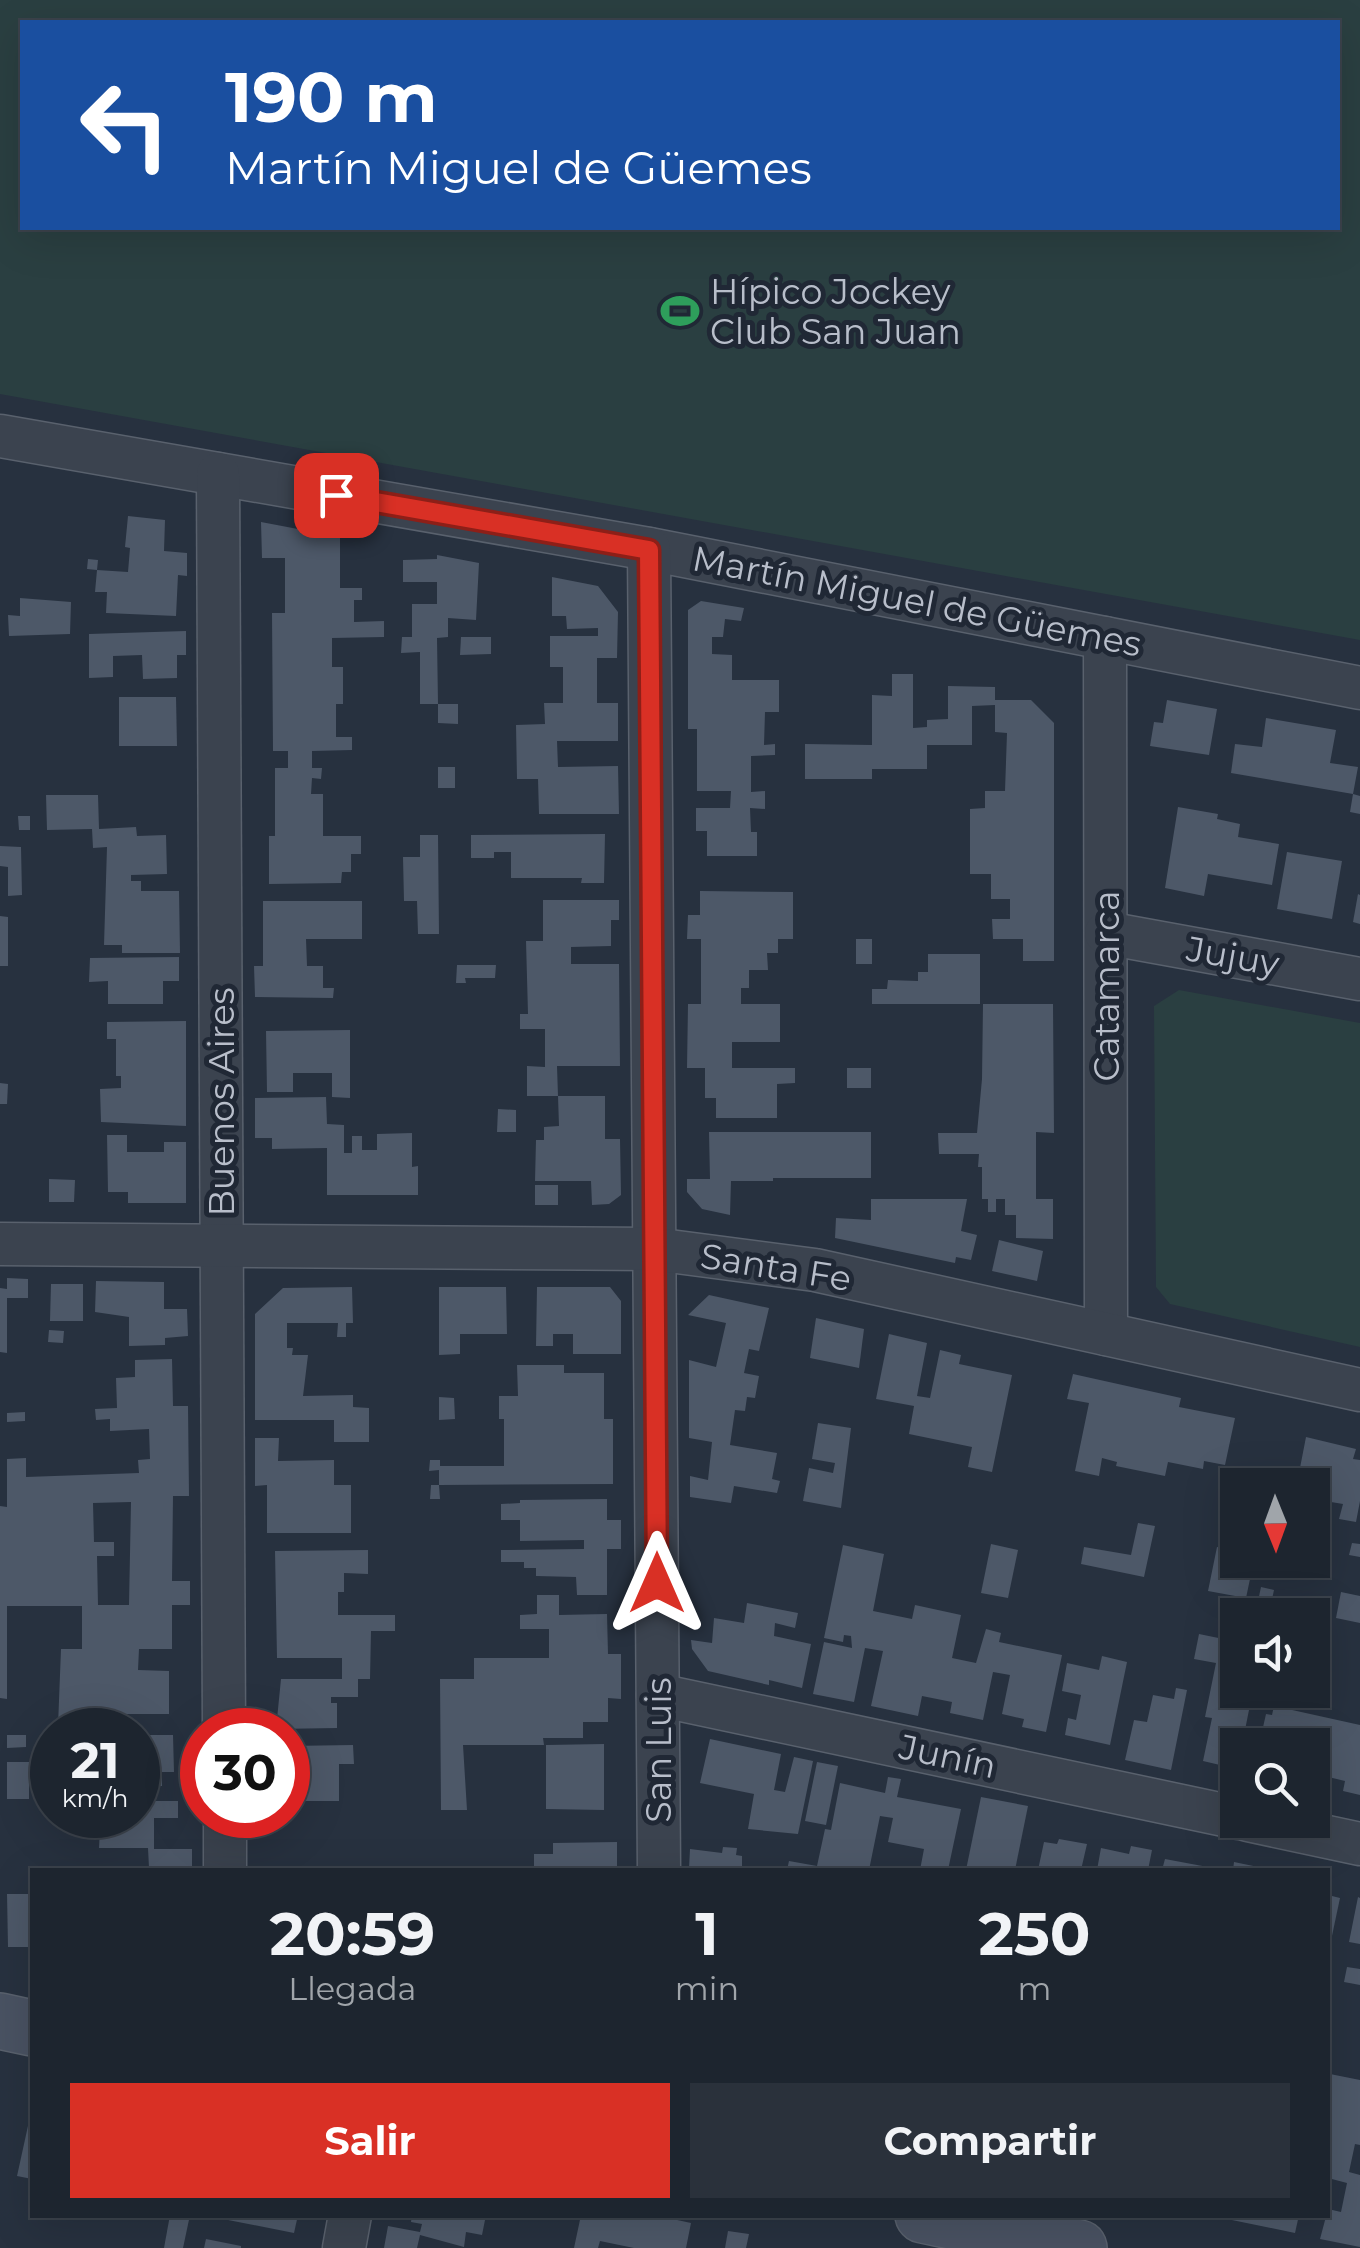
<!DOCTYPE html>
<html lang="es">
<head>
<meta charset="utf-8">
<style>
	body { margin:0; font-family:Montserrat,sans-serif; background:#2a313b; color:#f1f3f6; height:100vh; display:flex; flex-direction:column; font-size:38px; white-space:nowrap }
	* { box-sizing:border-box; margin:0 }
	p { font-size:32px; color:#a0a5aa }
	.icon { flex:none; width:55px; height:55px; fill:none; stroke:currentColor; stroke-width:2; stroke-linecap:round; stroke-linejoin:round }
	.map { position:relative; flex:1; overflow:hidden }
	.drawer { position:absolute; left:30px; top:1868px; width:1300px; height:350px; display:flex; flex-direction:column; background:#1d252f; border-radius:0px; box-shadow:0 10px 40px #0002,0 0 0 2px #3b424b }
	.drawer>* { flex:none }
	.hud { position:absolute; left:20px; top:20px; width:1320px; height:210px; border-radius:0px; box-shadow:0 10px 40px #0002,0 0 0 2px #3b424b; background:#1a4fa0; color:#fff; overflow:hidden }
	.needle { width:65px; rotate:179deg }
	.buttons { position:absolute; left:1220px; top:1468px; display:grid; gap:20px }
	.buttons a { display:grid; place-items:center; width:110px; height:110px; border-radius:0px; background:#1d252f; box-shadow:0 10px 40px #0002,0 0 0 2px #3b424b; font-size:50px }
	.speed { position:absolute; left:30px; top:1708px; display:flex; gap:20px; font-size:50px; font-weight:700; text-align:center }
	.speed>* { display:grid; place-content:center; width:130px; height:130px; border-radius:50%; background:#1d252f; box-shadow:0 10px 40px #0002,0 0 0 2px #3b424b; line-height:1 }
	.speed small { font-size:25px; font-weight:400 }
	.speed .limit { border:15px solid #d22; background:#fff; color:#111 }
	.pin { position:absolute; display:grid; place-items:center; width:85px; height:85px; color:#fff; margin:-42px; border-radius:20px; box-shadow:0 5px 15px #0006 }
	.me { position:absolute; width:110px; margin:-55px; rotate:0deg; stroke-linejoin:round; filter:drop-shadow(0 0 8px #0008) }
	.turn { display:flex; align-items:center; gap:35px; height:210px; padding:0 40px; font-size:45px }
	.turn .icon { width:130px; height:130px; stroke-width:2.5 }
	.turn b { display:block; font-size:70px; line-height:85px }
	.eta { display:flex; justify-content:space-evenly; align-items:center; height:170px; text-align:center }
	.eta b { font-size:60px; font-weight:700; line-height:70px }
	.primary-button { display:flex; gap:20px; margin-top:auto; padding:20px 40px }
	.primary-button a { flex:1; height:115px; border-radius:0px; background:#d93025; color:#fff; font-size:40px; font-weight:700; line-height:115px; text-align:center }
	.primary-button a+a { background:#2a313b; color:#f1f3f6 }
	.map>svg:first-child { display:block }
	.green { fill:#2a3f41; fill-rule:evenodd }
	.building { fill:#4d5868; fill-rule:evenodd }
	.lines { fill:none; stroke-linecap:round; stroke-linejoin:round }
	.street-casing { stroke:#59616d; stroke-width:45 }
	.secondary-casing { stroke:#59616d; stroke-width:58 }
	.street { stroke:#3b434f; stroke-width:42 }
	.secondary { stroke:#495262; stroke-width:55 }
	.route-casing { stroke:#8d1f18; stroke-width:25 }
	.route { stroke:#d93025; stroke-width:18 }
	.labels { text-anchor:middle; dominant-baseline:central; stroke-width:10; stroke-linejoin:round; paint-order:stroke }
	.poi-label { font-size:35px; fill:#b8beca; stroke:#202835; text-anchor:start }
	.street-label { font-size:35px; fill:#b8beca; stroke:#202835 }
</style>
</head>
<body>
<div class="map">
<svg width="1360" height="2248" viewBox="0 0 1360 2248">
	<rect width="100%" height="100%" fill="#27313f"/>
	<g class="green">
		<path d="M0,0H1360V640L0,394ZM1338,22V228H22V22Z"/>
		<polygon points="1179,990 1360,1023 1360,1347 1170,1304 1156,1287 1154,1006"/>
	</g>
	<g class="building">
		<polygon points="128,516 165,520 164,551 187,553 187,576 178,575 176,616 106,613 107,592 95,592 97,570 87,569 88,559 98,560 97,570 128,572 130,548 125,547"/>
		<polygon points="261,522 340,537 340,588 362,588 362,600 354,600 354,622 384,621 384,637 332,638 332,667 343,667 343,704 336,704 336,737 352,737 352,750 312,751 312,768 322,768 321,779 312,778 311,794 323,794 323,836 361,836 361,854 351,854 351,872 342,872 341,883 269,884 269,836 275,836 275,768 288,768 288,751 273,751 272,613 285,613 285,558 262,558"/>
		<polygon points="437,555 479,563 476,620 448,618 448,637 437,638 438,704 420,704 420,652 401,653 402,637 412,637 412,604 437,604 437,582 403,582 403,560 437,559"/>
		<polygon points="552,577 598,586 618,612 617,658 597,658 597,703 618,703 618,741 557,741 558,767 618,766 619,814 539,814 538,779 517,779 516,725 545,724 544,703 563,703 563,667 550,667 550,636 598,636 598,628 567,629 566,616 552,616"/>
		<polygon points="20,598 71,602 70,634 9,636 8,615 20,616"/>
		<polygon points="701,601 744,608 741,621 725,619 723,637 712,637 712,654 732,655 732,680 779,680 779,712 765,712 764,745 775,744 775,755 751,756 751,792 765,791 765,809 750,808 751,832 757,832 757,856 707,856 707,831 696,831 696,808 730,808 731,791 697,791 697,729 688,729 688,610"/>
		<polygon points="186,631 186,655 177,655 177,678 143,679 142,655 113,656 113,677 89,678 89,634"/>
		<polygon points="461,637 491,637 491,654 460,655"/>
		<polygon points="892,674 913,674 913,728 927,727 927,720 948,719 948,686 995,687 995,700 1031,700 1054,723 1054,961 1023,961 1023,939 993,939 992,919 1010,919 1010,899 991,899 991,874 970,874 970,809 985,808 985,791 1005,791 1007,733 995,732 995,705 972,706 972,745 927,745 927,769 872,769 872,779 805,779 805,744 872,745 872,695 892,696"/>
		<polygon points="119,697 176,697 177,746 119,746"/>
		<polygon points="1167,700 1217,709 1209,755 1150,746 1154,722 1163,723"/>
		<polygon points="438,704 458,704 458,724 438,723"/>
		<polygon points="1266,718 1336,730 1330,763 1358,767 1353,794 1231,773 1235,744 1262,747"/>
		<rect x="438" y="767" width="17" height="21"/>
		<polygon points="1353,794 1360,796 1360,814 1350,812"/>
		<polygon points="46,795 98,795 99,829 136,827 137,836 166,835 167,874 131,875 131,881 141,881 141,891 179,891 180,953 122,953 122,945 104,945 107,847 93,848 92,829 47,830"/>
		<polygon points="1178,807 1218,814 1217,819 1240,824 1238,837 1279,844 1272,885 1208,874 1204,896 1165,888"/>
		<polygon points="18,816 30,816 30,830 19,830"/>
		<polygon points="605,834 604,883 581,883 582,878 511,878 511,852 494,852 494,858 471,858 471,835"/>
		<polygon points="420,835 438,835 439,934 418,934 417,901 404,901 403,857 420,857"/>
		<polygon points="0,846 21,847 22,895 8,896 8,867 0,866"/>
		<polygon points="1287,852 1342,861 1332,919 1277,909"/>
		<polygon points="700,891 793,892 793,939 778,939 778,953 767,953 768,970 749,970 749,988 741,988 741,1004 780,1004 780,1042 732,1042 732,1068 795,1068 795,1083 777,1084 777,1118 716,1118 716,1098 705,1098 705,1068 687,1068 688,1004 701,1004 701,939 687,939 688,915 700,915"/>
		<polygon points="1358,894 1360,895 1360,924 1353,922"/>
		<polygon points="543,900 619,900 619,920 611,920 611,946 571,947 571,964 619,964 620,1066 557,1066 558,1096 527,1096 527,1066 545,1067 545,1029 520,1029 520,1014 528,1014 526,941 543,941"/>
		<polygon points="263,901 362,901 362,939 306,939 307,966 323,966 323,988 334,988 333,998 255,997 254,966 263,966"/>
		<polygon points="0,916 8,917 8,966 0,966"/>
		<rect x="856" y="939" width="16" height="25"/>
		<polygon points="928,954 980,954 980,1004 872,1004 872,989 887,989 888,980 918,981 918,972 928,972"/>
		<polygon points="179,957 179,981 163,981 163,1004 108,1004 108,981 89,982 90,958"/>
		<polygon points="457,965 496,965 495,978 465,978 466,983 456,983"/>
		<polygon points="983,1004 1053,1004 1054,1133 1036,1132 1036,1199 1053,1199 1053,1239 1016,1238 1016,1215 1005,1215 1005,1199 996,1199 996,1212 988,1212 988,1199 982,1199 982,1167 978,1167 979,1154 939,1154 938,1133 977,1133 982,1079"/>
		<polygon points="186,1021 186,1126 101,1122 100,1089 121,1088 121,1076 116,1076 116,1039 107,1039 107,1022"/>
		<polygon points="350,1030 350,1098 332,1097 332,1073 293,1073 293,1092 267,1092 266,1031"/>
		<rect x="847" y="1068" width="24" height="20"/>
		<polygon points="0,1083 8,1084 7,1104 0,1104"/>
		<polygon points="558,1096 605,1096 605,1139 620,1139 621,1195 609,1204 592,1205 591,1181 535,1181 536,1140 544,1140 544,1127 559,1126"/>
		<polygon points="326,1097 327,1124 344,1125 344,1153 352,1153 352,1136 362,1136 362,1150 377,1150 377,1134 412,1133 412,1167 418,1166 418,1195 327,1195 327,1148 272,1149 272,1138 255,1138 255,1098"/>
		<polygon points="498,1109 516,1110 516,1132 497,1132"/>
		<polygon points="709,1132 871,1132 871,1178 773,1178 773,1181 731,1181 730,1215 702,1209 687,1192 687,1179 710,1179"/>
		<polygon points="107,1135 127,1135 127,1152 164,1152 164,1142 186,1142 186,1203 128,1203 128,1192 108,1192"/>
		<polygon points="49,1179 75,1180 74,1202 49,1202"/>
		<rect x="535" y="1185" width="23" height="20"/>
		<polygon points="871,1199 967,1199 961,1231 977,1235 971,1260 956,1257 955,1263 835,1238 836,1218 871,1220"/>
		<polygon points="999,1240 1043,1251 1037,1281 992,1271"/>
		<polygon points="7,1278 28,1279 28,1298 7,1298 7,1353 0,1352 0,1288 7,1289"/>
		<polygon points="96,1281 164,1282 164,1309 187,1309 188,1336 165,1338 165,1345 129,1346 129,1317 95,1312"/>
		<polygon points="51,1284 83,1284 83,1321 50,1321"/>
		<polygon points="352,1287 353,1323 346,1323 346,1337 337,1337 338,1323 287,1323 287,1348 293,1348 292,1355 308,1355 303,1396 353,1395 353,1407 369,1408 369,1442 334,1442 334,1420 255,1420 255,1314 283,1288"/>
		<polygon points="439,1287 506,1287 507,1334 460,1334 460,1354 439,1355"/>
		<polygon points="537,1287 610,1287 621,1301 621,1354 573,1354 573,1334 553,1334 553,1346 536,1346"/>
		<polygon points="709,1295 769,1308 759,1351 749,1349 744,1373 759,1376 755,1398 747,1397 745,1411 735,1410 730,1445 777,1453 772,1479 780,1481 777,1493 734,1486 731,1503 690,1497 690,1476 708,1480 712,1442 689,1438 689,1360 716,1367 726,1323 688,1315"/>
		<polygon points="816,1318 864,1329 859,1368 810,1358"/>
		<polygon points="49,1330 64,1331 63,1343 48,1342"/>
		<polygon points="889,1334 927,1343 917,1396 930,1398 940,1350 961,1355 959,1364 1012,1375 992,1472 968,1467 972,1447 909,1434 914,1406 876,1399"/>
		<path d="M172,1359L173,1406H188L189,1496H173L172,1581H190V1605H172V1649H139L138,1670L169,1671V1714H87V1726H58L61,1649H82V1606H7V1699L0,1698V1506L7,1507V1459L26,1458V1477L139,1473L138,1460L150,1459L149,1429L110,1431V1419L96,1420L95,1409L117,1408L116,1378L135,1377V1360ZM131,1502L129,1605H98L97,1556H114V1542H94L93,1503Z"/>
		<polygon points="517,1365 564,1365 564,1373 604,1373 604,1419 613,1419 613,1484 439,1485 439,1470 429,1471 430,1460 440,1460 440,1466 504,1466 504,1419 499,1419 499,1396 518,1396"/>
		<polygon points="1073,1374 1181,1398 1179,1407 1235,1418 1225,1465 1204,1461 1203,1469 1168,1462 1165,1476 1116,1466 1117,1462 1102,1458 1099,1476 1075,1471 1089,1403 1067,1399"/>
		<polygon points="439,1397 454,1398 455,1419 439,1420"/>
		<polygon points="25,1412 25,1421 7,1422 7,1413"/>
		<polygon points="818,1423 851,1428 841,1508 803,1501 809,1468 833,1473 835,1463 812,1459"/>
		<polygon points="1306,1437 1356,1449 1353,1459 1360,1460 1360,1501 1356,1522 1339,1519 1343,1504 1325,1501 1320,1523 1312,1522 1312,1476 1299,1473"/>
		<polygon points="255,1438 279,1438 278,1461 334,1460 334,1485 351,1485 351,1533 267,1533 267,1485 255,1486"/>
		<polygon points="431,1485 439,1485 440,1499 430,1499"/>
		<polygon points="607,1499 607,1520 621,1520 621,1549 607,1549 607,1595 577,1595 576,1577 536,1576 536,1568 524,1568 524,1562 501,1562 501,1550 584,1549 584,1540 520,1541 520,1520 501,1520 501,1504 520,1503 520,1500"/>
		<polygon points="1138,1523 1155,1526 1144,1577 1081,1564 1084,1547 1131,1555"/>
		<polygon points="1352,1543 1360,1544 1360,1557 1349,1555"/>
		<polygon points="991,1544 1018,1550 1008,1598 981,1593"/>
		<polygon points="843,1545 884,1554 873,1611 912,1619 915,1605 961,1615 952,1658 976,1663 986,1629 1001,1633 999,1642 1062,1655 1046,1732 1022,1727 1024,1719 1002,1714 1010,1675 993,1672 983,1720 950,1713 952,1702 922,1696 918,1716 871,1706 883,1651 865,1648 854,1702 813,1694 824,1642 852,1648 851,1636 844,1635 843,1642 824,1638"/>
		<polygon points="1217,1547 1238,1551 1238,1560 1254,1560 1246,1598 1208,1591"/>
		<polygon points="368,1550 368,1574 344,1573 344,1592 338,1592 338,1615 395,1615 395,1631 371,1631 370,1679 358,1679 358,1697 331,1697 331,1703 337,1703 337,1728 276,1729 281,1679 342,1679 342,1658 277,1658 275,1551"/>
		<polygon points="1261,1587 1274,1590 1271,1604 1258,1601"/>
		<polygon points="1341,1592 1360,1596 1360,1623 1336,1618"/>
		<polygon points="537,1595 559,1595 559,1615 607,1614 608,1654 621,1654 621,1699 608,1698 608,1722 583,1722 583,1738 543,1738 544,1745 463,1745 467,1810 441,1810 440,1679 474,1679 474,1658 549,1658 549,1629 520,1629 520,1615 537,1614"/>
		<polygon points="747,1603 798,1613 795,1628 775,1623 774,1636 811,1644 802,1688 769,1680 769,1685 708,1671 692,1649 691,1640 712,1643 714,1618 744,1623"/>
		<polygon points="1199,1634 1238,1642 1238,1690 1253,1690 1242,1745 1238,1745 1237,1769 1203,1761 1212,1718 1205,1717 1216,1663 1194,1659"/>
		<polygon points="1102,1656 1127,1662 1110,1745 1065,1735 1068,1718 1076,1720 1081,1695 1062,1691 1067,1663 1099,1670"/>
		<polygon points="1314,1667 1325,1669 1317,1707 1306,1705 1309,1690 1312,1690"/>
		<polygon points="1176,1688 1187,1690 1171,1770 1125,1760 1134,1720 1147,1722 1153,1695 1174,1699"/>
		<polygon points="1274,1706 1360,1725 1360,1795 1343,1791 1345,1781 1316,1774 1323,1744 1310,1741 1309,1745 1259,1745 1266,1714 1272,1715"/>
		<polygon points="7,1735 26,1735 26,1747 7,1748"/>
		<polygon points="138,1735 173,1735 174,1772 162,1772 162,1786 138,1786"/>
		<polygon points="710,1739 781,1754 774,1790 785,1792 794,1757 813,1761 798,1834 748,1829 754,1794 700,1783"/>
		<polygon points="604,1744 604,1810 546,1809 546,1745"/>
		<polygon points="353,1745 354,1764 339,1764 339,1801 288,1801 288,1746"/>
		<rect x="7" y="1762" width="22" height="37"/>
		<polygon points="817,1762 838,1766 826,1825 805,1821"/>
		<polygon points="888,1777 901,1779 897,1797 961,1809 948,1870 920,1870 924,1849 888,1842 893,1818 880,1816 869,1870 817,1866 825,1829 831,1830 840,1783 885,1793"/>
		<polygon points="981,1797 1028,1806 1015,1870 966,1870"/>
		<polygon points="138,1801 178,1801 178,1818 154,1818 154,1849 192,1849 192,1870 149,1868 148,1848 99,1848 100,1828 62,1828 62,1815 138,1815"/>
		<polygon points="1059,1839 1087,1844 1081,1870 1038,1870 1044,1842 1057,1844"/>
		<polygon points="617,1842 617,1870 534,1870 534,1854 553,1854 553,1843"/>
		<polygon points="1131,1846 1152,1850 1148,1870 1097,1870 1101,1848 1129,1854"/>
		<polygon points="723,1847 737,1848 736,1855 742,1856 742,1870 689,1868 690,1849 722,1853"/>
		<polygon points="1165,1859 1213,1868 1212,1870 1162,1870"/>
		<polygon points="789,1861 817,1866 816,1870 787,1870"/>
		<polygon points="1234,1862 1263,1868 1263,1870 1233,1870"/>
		<polygon points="7,1894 32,1894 32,1947 8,1947"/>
		<polygon points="1328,1895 1340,1898 1329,1950 1328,1949"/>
		<polygon points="1358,1897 1360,1898 1360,1944 1349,1942"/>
		<polygon points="1347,1967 1360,1969 1360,1985 1344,1982"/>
		<polygon points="1330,2074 1360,2080 1360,2145 1355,2144 1349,2172 1360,2175 1360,2247 1320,2239 1328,2209 1341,2212 1347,2183 1328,2178"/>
		<polygon points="31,2112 32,2112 32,2179 17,2176"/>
		<polygon points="170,2215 190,2215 183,2248 164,2248"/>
		<polygon points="224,2215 298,2215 294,2233 223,2219"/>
		<polygon points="412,2215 486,2215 482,2235 466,2232 464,2247 420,2235 417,2248 384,2248 388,2226 420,2232 422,2224 411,2222"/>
		<polygon points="581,2215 654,2215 691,2223 686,2248 634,2248 600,2241 598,2248 574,2248"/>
		<polygon points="1228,2215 1299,2215 1295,2233 1227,2219"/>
		<polygon points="728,2231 749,2234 746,2248 725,2248"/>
		<polygon points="206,2239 241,2246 241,2248 204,2248"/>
	</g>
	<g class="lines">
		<g class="street-casing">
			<g id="street">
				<polyline points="0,436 649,549 1360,688"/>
				<polyline points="218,474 224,1730"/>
				<polyline points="649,549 659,1870"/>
				<polyline points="1105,638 1106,1334"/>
				<polyline points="1106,933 1360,979"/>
				<polyline points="0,1244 654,1249 815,1270 1360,1390"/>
				<polyline points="658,1695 1238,1818"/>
				<polyline points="225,1815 225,1870"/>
				<polyline points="1248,1820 1360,1844"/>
				<polyline points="344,2248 350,2215"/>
			</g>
		</g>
		<g class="secondary-casing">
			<g id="secondary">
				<polyline points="0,2021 32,2028"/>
				<polyline points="923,2215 1079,2248"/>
			</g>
		</g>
		<use href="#street" class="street"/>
		<use href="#secondary" class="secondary"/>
	</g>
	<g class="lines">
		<g class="route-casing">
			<polyline id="route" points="336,495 649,550 657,1583"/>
		</g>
		<use href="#route" class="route"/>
	</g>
	<defs>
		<g id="stadium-bare" transform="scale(3)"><path d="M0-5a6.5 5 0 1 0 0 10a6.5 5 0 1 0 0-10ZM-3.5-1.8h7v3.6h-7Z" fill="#2e9e5b" stroke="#202835" stroke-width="2.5" paint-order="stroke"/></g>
	</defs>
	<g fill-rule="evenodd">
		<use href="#stadium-bare" x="680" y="311"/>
	</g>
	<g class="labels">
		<g class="poi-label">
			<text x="710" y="291">Hípico Jockey<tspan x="710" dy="40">Club San Juan</tspan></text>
		</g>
		<g class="street-label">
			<text transform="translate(917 601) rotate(11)">Martín Miguel de Güemes</text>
			<text transform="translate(1233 956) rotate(10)">Jujuy</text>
			<text transform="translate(1106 986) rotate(-90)">Catamarca</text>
			<text transform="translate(221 1102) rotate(-90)">Buenos Aires</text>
			<text transform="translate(776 1267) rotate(9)">Santa Fe</text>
			<text transform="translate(658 1750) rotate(-90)">San Luis</text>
			<text transform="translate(948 1756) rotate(12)">Junín</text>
		</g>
	</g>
</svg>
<div class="buttons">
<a><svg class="needle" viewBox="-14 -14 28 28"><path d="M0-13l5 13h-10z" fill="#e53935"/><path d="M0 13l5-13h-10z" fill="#a0a5aa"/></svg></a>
<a><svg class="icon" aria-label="sound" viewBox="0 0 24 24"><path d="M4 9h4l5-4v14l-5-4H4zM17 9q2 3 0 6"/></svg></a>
<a><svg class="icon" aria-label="search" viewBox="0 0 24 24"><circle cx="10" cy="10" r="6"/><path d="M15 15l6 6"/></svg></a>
</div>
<div class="speed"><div>21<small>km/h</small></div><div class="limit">30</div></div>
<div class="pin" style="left:336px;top:495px;background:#d93025"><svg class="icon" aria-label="arrive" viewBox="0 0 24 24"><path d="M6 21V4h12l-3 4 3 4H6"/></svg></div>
<svg class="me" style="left:657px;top:1583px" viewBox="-20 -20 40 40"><path d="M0-17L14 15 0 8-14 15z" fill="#d93025" stroke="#fff" stroke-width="4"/></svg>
<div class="hud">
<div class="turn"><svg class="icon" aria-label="left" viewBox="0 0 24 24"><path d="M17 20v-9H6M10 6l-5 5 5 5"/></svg><div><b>190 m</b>Martín Miguel de Güemes</div></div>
</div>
<section class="drawer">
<div class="eta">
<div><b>20:59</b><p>Llegada</p></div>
<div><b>1</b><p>min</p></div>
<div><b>250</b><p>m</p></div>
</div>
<div class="primary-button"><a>Salir</a><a>Compartir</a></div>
</section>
</div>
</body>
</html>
